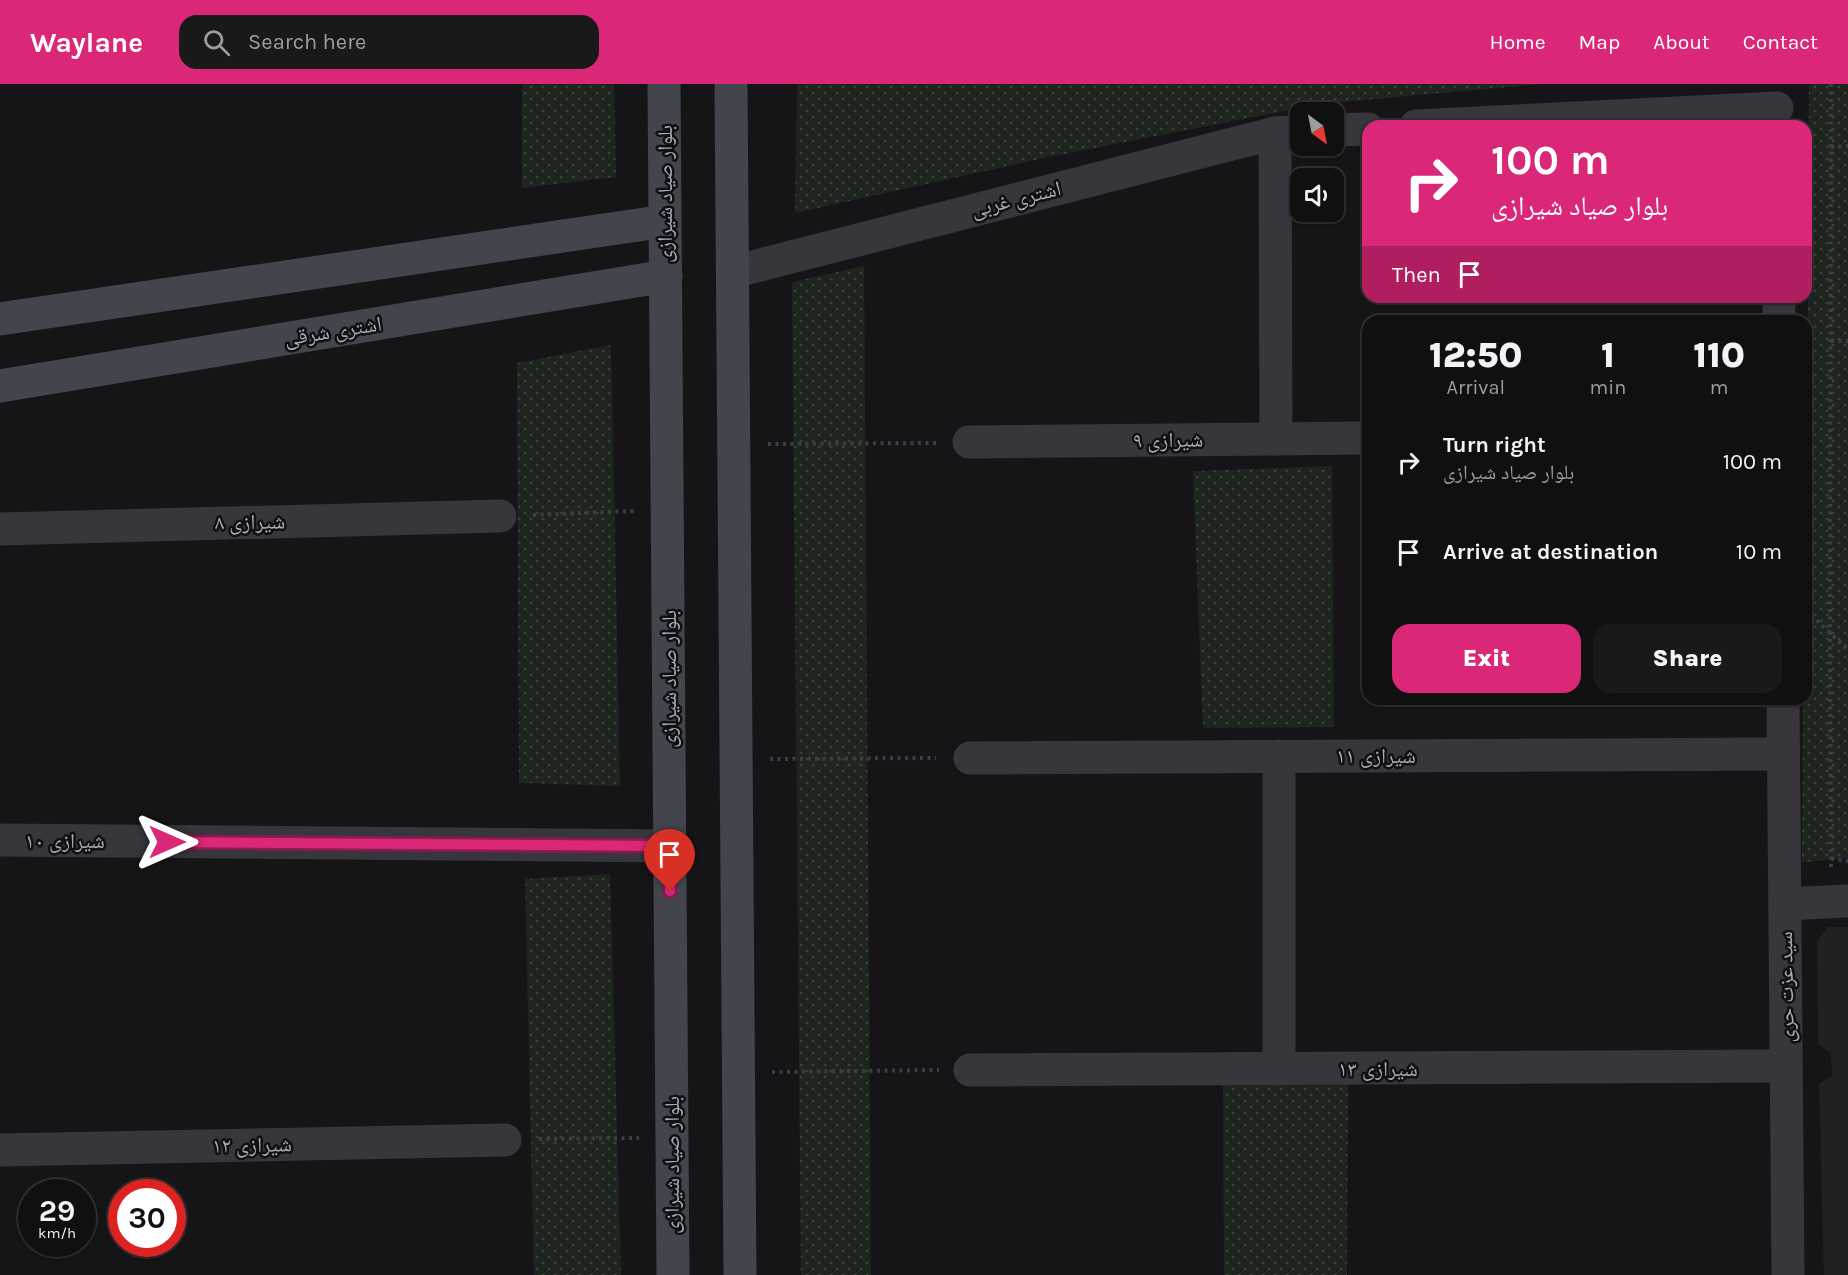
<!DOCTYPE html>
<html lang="en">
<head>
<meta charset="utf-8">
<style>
	body { margin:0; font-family:Karla,"Noto Naskh Arabic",sans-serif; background:#19191a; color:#f1f3f6; height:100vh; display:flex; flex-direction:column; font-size:22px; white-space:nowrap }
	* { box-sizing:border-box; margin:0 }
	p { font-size:20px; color:#9c9d9f }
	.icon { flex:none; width:33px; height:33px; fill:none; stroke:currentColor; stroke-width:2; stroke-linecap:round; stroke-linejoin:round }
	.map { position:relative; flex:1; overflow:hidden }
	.panel { position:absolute; left:1362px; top:231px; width:450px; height:390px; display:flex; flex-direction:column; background:#101011; border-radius:18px; box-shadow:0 2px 4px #0004,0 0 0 2px #303031 }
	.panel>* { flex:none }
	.top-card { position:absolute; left:1362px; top:36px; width:450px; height:183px; border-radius:18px; box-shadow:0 2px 4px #0004,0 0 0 2px #303031; background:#db2777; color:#fff; overflow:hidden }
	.needle { width:39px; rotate:148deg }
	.tools { position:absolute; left:1290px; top:18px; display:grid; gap:12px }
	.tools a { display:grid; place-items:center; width:54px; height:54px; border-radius:12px; background:#101011; box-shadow:0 2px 4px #0004,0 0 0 2px #303031; font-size:30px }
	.speed { position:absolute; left:18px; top:1095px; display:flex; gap:12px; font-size:30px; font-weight:700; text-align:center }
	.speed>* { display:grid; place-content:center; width:78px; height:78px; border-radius:50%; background:#101011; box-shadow:0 2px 4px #0004,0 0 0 2px #303031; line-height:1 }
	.speed small { font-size:15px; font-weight:400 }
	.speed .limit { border:9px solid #d22; background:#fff; color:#111 }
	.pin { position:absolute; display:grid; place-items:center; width:51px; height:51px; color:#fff; margin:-62px -26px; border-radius:50% 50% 50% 0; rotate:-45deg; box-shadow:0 0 6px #0007 }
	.pin .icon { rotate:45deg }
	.me { position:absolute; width:66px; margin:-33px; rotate:90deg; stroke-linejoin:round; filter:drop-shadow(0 0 4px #0008) }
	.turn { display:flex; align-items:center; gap:21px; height:126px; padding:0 30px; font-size:27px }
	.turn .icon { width:78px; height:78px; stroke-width:2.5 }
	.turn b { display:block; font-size:42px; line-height:51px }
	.then { display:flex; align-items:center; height:57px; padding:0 30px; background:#0003; gap:12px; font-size:22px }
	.eta { display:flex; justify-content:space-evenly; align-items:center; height:102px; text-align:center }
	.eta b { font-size:36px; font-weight:800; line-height:42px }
	.primary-button { display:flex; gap:12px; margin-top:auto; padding:12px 30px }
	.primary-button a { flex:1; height:69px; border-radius:18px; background:#db2777; color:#fff; font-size:24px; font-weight:800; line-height:69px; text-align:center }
	.primary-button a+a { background:#19191a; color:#f1f3f6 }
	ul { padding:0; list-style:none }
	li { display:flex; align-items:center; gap:18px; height:90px; padding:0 30px }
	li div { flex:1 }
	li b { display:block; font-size:22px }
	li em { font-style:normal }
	header { display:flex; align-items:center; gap:36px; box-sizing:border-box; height:84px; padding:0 30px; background:#db2777; color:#fff }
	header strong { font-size:28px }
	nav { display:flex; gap:33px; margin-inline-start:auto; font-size:21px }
	.search { width:420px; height:54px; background:#19191a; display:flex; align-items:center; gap:15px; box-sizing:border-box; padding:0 21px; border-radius:18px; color:#9c9d9f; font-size:22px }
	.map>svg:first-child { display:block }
	.built { fill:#212124 }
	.grass { fill:url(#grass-dots) }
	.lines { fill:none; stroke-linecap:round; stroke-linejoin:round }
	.path { stroke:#3c3e43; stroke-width:4; stroke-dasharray:3 4.5; stroke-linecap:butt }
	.minor { stroke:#36363c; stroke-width:33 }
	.tertiary { stroke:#36363c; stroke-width:33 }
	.secondary { stroke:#43454c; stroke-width:33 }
	.route-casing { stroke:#8e194d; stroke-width:15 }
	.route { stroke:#db2777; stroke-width:10 }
	.labels { text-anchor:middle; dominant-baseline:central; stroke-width:5; stroke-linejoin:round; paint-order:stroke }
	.street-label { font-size:21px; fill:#a6abb8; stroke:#101012 }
</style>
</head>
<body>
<header>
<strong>Waylane</strong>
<div class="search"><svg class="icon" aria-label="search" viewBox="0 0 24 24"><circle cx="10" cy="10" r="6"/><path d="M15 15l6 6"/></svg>Search here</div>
<nav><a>Home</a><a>Map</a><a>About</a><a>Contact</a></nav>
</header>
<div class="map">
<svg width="1848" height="1191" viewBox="0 0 1848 1191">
	<defs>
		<pattern id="grass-dots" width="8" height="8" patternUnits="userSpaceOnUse" patternTransform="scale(1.5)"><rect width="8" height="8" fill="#1d251e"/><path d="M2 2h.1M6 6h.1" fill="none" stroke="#3b423d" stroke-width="1.8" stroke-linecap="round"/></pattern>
	</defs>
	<rect width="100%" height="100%" fill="#151517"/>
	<polygon class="built" points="1827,843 1848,843 1848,1191 1824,1191 1819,1000 1832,992 1831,969 1818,960 1817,857"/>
	<g class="grass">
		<polygon points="522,0 614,0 616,93 522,104"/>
		<polygon points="797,0 1544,0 1319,20 1044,74 795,129"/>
		<polygon points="1809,0 1848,0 1848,774 1802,778 1803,615 1806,615"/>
		<polygon points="864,182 871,1191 801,1191 792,198"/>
		<polygon points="611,261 620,702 519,699 517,279"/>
		<polygon points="1332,382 1334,643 1203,644 1193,387"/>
		<polygon points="610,790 621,1191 534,1191 525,795"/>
		<polygon points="1348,996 1347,1191 1224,1191 1223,999"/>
	</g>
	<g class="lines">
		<g class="path">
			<polyline points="1831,0 1830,548 1831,784"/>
			<polyline points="1831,63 1848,62"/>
			<polyline points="1831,257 1848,257"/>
			<polyline points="768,360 937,359"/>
			<polyline points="533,431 634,427"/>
			<polyline points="1806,526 1848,566"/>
			<polyline points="770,675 936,674"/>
			<polyline points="1831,775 1848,777"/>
			<polyline points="772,988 939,986"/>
			<polyline points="539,1055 639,1054"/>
		</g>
		<g class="minor">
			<polyline points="1275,49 1276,355"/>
			<polyline points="969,358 1368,354"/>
			<polyline points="0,445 500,432"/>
			<polyline points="1279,672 1279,985"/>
			<polyline points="970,674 1783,670"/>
			<polyline points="0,756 670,762"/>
			<polyline points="1785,820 1848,817"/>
			<polyline points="970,986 1786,982"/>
			<polyline points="0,1066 505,1056"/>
		</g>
		<g class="tertiary">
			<polyline points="1416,42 1777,24"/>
			<polyline points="1334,46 1368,45"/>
			<polyline points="733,188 1275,49 1300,48"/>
			<polyline points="1779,213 1779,237"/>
			<polyline points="1783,615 1788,1191"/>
		</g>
		<g class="secondary">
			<polyline points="664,0 673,1191"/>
			<polyline points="731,0 740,1191"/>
			<polyline points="0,235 665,137"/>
			<polyline points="0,302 666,192"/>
		</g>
	</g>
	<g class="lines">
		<g class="route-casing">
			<polyline id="route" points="167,758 670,762 670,807"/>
		</g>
		<use href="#route" class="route"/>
	</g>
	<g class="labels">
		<g class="street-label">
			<text transform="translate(665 110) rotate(-90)">بلوار صیاد شیرازی</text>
			<text transform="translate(1016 115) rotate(-14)">اشتری غربی</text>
			<text transform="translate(333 247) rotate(-9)">اشتری شرقی</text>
			<text transform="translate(1168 356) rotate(-1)">شیرازی ۹</text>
			<text transform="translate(250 438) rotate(-1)">شیرازی ۸</text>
			<text transform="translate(669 595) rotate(-90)">بلوار صیاد شیرازی</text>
			<text x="1376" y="672">شیرازی ۱۱</text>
			<text x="65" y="757">شیرازی ۱۰</text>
			<text transform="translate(1786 903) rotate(-91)">سید عزت حری</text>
			<text x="1378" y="985">شیرازی ۱۳</text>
			<text transform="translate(252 1061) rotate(-1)">شیرازی ۱۲</text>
			<text transform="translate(672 1081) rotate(-90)">بلوار صیاد شیرازی</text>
		</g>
	</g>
</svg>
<div class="tools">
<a><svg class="needle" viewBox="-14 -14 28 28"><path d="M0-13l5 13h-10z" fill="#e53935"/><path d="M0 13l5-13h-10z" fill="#9c9d9f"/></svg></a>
<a><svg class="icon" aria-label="sound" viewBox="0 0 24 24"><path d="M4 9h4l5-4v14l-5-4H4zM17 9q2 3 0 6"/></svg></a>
</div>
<div class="speed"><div>29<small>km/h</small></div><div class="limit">30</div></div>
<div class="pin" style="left:670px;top:807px;background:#d93025"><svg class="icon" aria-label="arrive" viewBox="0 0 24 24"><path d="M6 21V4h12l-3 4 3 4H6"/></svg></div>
<svg class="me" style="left:167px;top:758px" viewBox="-20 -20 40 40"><path d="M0-17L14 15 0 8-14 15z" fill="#db2777" stroke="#fff" stroke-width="4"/></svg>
<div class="top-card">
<div class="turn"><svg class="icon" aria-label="right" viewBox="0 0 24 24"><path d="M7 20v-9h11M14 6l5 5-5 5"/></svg><div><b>100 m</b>بلوار صیاد شیرازی</div></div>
<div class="then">Then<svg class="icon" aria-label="arrive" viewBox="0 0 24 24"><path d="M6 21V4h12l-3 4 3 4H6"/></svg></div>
</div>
<section class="panel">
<div class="eta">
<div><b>12:50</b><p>Arrival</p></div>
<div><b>1</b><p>min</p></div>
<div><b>110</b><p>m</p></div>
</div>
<ul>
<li><svg class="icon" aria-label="right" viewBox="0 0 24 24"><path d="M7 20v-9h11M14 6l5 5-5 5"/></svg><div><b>Turn right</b><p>بلوار صیاد شیرازی</p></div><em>100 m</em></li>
<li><svg class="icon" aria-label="arrive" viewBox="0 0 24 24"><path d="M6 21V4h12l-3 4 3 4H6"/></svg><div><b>Arrive at destination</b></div><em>10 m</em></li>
</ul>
<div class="primary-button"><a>Exit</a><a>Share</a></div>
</section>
</div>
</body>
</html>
